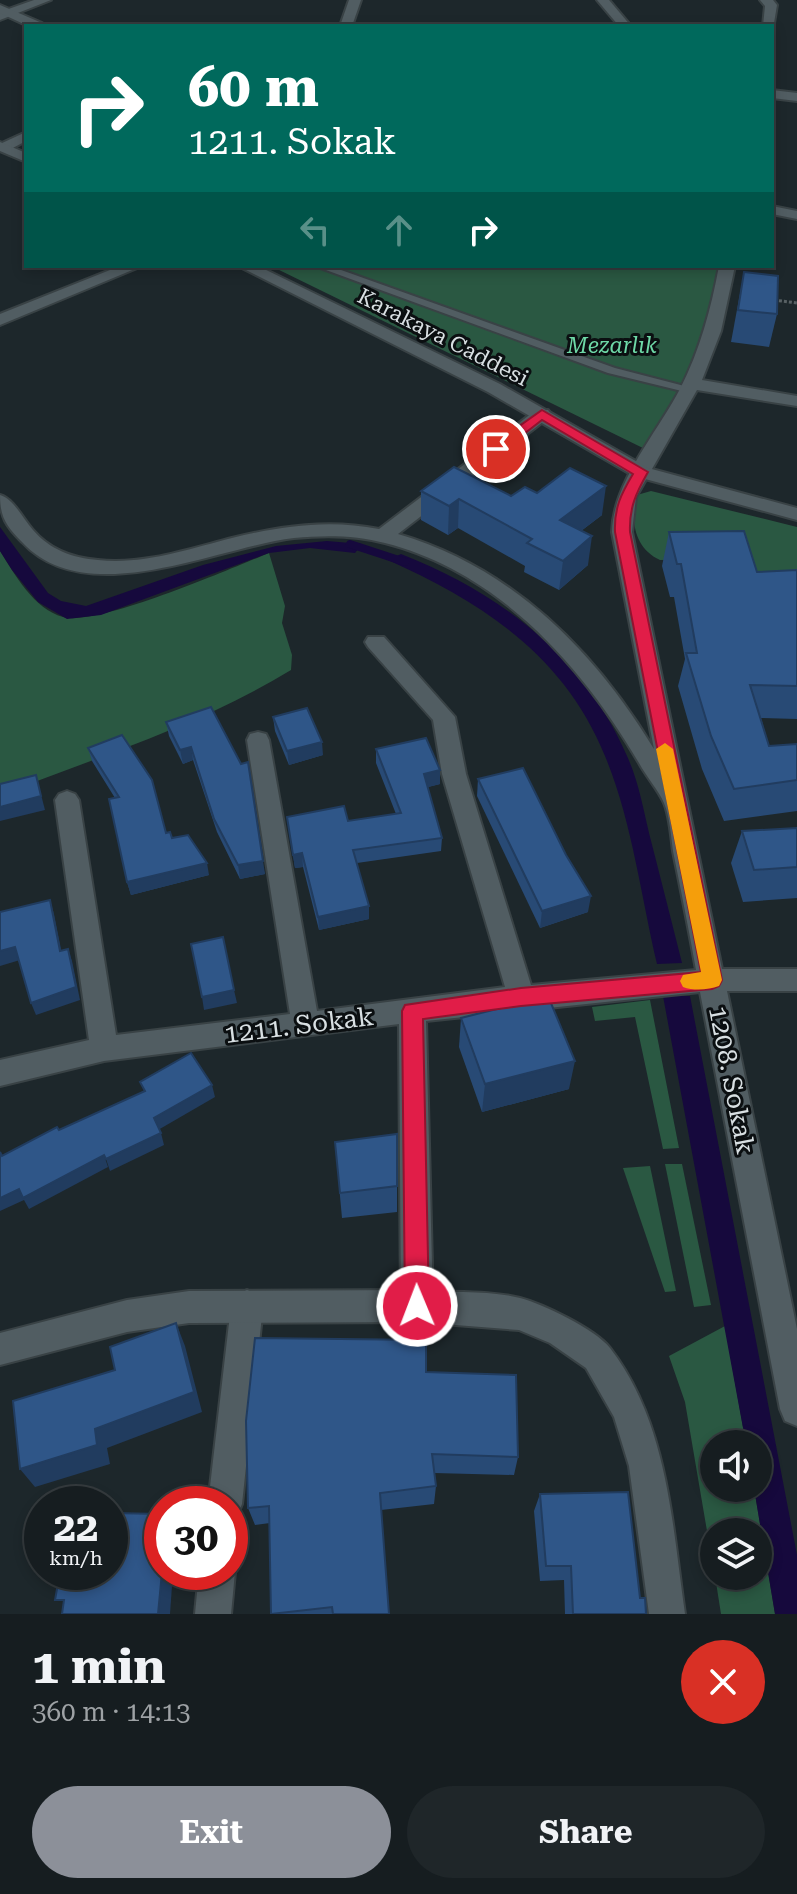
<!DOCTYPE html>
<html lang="en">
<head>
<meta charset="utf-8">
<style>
	body { margin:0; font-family:"Roboto Serif",serif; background:#1f2629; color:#f1f3f6; height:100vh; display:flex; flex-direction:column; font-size:30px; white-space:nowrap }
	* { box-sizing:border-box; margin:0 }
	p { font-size:26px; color:#9ea2a5 }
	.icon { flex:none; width:44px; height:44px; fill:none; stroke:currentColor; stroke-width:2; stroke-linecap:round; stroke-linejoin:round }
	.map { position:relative; height:1614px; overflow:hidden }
	.panel { display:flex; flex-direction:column; background:#161d20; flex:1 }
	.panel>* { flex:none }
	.banner { position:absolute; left:24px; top:24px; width:750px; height:244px; border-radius:0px; box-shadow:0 4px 12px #0003,0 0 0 2px #353b3e; background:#00695c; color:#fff; overflow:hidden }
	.buttons { position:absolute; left:700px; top:1430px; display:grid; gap:16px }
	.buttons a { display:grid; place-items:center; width:72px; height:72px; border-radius:50%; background:#161d20; box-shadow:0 4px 12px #0003,0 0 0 2px #353b3e; font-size:40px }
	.speed { position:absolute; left:24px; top:1486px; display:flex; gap:16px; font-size:40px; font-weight:700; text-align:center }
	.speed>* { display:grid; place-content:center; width:104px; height:104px; border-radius:50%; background:#161d20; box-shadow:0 4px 12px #0003,0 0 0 2px #353b3e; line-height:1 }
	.speed small { font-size:20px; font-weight:400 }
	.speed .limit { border:12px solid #d22; background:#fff; color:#111 }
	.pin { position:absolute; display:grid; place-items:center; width:68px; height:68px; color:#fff; margin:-34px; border:4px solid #fff; border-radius:50%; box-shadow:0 2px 8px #0007 }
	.me { position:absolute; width:88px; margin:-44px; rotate:359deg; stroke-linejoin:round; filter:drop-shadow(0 0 6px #0008) }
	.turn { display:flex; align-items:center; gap:28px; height:168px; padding:0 32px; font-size:36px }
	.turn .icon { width:104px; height:104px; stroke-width:2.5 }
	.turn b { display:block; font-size:56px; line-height:68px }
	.lanes { display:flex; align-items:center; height:76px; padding:0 32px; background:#0003; justify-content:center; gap:40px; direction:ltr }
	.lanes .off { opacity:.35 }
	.round { display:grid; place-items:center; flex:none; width:84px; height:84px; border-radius:42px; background:#1f2629 }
	.summary { display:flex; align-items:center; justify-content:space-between; height:136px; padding:0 32px }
	h1 { font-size:48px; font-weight:700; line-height:60px }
	.action { display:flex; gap:16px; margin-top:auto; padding:16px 32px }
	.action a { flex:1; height:92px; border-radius:48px; background:#8c9099; color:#fff; font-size:32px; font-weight:700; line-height:92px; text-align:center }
	.action a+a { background:#1f2629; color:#f1f3f6 }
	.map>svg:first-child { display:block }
	.green { fill:#2a5842 }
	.water { fill:#16093d }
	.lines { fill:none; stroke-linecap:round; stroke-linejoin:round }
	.stream { stroke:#16093d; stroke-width:8 }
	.service-casing { stroke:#394245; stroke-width:4 }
	.minor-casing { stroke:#394245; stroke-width:4 }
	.tertiary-casing { stroke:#394245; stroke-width:4 }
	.path { stroke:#586164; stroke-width:3; stroke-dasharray:3 2; stroke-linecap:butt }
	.service { fill:#515d62; fill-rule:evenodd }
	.minor { fill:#515d62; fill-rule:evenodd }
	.tertiary { fill:#515d62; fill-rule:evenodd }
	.wall { fill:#284a75 }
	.shaded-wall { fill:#213c5f }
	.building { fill:#2f5688; stroke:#213c5f; stroke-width:2 }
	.route { fill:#e11d48; stroke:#92132f; stroke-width:2 }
	.slow { fill:#f59e0b }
	.labels { text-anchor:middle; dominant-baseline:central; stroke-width:6; stroke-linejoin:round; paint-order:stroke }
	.far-street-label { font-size:22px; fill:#d8dfe2; stroke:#0b0f11 }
	.far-park-label { font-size:22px; font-style:italic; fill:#6ed9a7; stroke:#0b0f11 }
	.street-label { font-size:26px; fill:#d8dfe2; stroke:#0b0f11 }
</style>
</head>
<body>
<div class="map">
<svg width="797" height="1614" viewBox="0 0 797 1614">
	<rect width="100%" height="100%" fill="#1d272b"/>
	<g class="green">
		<polygon points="271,266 719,266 706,334 696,359 647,450"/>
		<path d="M651,491L797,527V601L738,559L660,560C634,548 630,520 637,495Z"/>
		<path d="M0,551C15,575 34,609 63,617C97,627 232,568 269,553L285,606L282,623L292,655L291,670C201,725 98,757 0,795Z"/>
		<polygon points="650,1000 679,1148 663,1149 635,1017 595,1021 592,1007"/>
		<polygon points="665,1164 682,1164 711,1305 694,1307"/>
		<polygon points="650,1166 676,1291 665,1292 623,1168"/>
		<polygon points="725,1326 746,1444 714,1444 714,1488 754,1488 775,1614 721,1614 715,1576 758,1576 758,1532 714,1532 714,1572 685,1402 669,1356"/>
	</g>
	<g class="water">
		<polygon points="0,527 48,593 61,601 86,606 203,565 276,546 327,541 362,544 355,553 310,548 269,553 101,615 67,619 38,602 12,570 0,551"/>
		<path d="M401,554C500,593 584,656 627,756C638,780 643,807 649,833C660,876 671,919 682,963L657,964C641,896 632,821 605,756C564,655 483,603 388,560Z"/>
		<polygon points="663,996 690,996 797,1555 797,1614 775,1614 754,1488 758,1488 758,1444 746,1444"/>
	</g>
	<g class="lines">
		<polyline class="stream" points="350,544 405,562"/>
		<g class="service-casing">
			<polygon id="service" points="315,266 330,266 615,368 696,389 690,393 608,373"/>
		</g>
		<g class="minor-casing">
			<g id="minor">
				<polygon points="34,0 51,0 0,20 0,12"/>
				<polygon points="349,0 361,0 352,26 340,26"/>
				<polygon points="597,0 609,0 631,26 619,26"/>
				<polygon points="760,0 773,0 777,5 773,29 763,26 765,6"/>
				<polygon points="772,90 797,93 797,101 772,98"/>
				<polygon points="26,132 26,141 9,150 0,150 0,144"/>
				<polygon points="120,266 142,266 0,325 0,314"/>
				<path d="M719,266H735L721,331L702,380L797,396V406L697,390L636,497L632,532L722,969H797V991H727L797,1329V1426L785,1421L780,1409L700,992L426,1021L433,1306L428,1317L417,1322L406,1317L401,1306L399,1024L104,1061L0,1086V1060L89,1040L55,800L59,794L67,791L75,794L79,800L116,1035L290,1014L247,740L250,734L258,732L266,734L269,740L317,1011L505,987L442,774L433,720L368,647L365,642L368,637H384L455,717L466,774L531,985L696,970C689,930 681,891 673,851C671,837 670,817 664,803C659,791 646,776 639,763C582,666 499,572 385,543C356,535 324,535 294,538C217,547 86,612 22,542C6,526 0,517 0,495C14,499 23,519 33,530C50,550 73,558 98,560C143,565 189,549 232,538C281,526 329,519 379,529L536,410H548L551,414L548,418L398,534C511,567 594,650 654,749L612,532C613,482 657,433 680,389C700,350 711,309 719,266Z"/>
				<polygon points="247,1290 258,1295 263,1306 242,1504 237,1516 230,1519 230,1504 208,1504 231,1306 236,1295"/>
				<polygon points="230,1560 235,1572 231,1614 195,1614 199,1572 230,1572"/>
			</g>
		</g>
		<g class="tertiary-casing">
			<g id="tertiary">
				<polygon points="0,5 42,23 44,26 28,26 0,13"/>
				<polygon points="0,142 26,153 26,162 0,151"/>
				<polygon points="772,206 797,211 797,219 772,214"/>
				<polygon points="238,266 258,266 500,384 648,468 797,508 797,520 634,476 488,392"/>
				<path d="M417,1290C450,1293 488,1290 520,1298C543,1304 595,1329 610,1348C668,1423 672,1524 685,1614H649L629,1466L614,1417L586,1368L550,1343L519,1330L417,1322L189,1323L127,1332L0,1365V1333L127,1300L189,1291Z"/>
			</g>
		</g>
		<polyline class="path" points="774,300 797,303"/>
		<use href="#service" class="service"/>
		<use href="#minor" class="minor"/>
		<use href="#tertiary" class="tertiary"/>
	</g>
	<g class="wall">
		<polygon points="744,272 777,314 769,347 731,342"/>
		<polygon points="421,491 511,496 537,493 602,515 581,531 588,565 559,590 524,572 525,566 458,528 448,535 421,520"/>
		<polygon points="669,532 757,572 797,570 797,719 761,718 769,746 797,744 797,811 724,821 702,769 678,686 685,659 674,597 670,597 662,566"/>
		<polygon points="211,707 265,874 240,879 217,832 193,760 183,764 169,736 166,722"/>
		<polygon points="273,717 323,755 289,765 275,731"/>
		<polygon points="88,748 166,833 209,875 131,895 127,882 115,798 92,761"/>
		<polygon points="376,749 440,784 428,787 442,838 441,851 357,863 369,919 319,930 303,867 295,868 287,817 348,821 396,814 376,763"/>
		<polygon points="478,779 588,912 540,928 477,796"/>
		<polygon points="797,828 797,898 743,902 731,863 742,831"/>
		<polygon points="461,1018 569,1089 482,1112 459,1047"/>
		<polygon points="397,1134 397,1212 342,1218 335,1142"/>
		<polygon points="426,1372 518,1457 514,1475 434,1473 436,1486 434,1504 381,1510 389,1614 271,1614 270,1523 255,1525 248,1508"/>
		<polygon points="540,1494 640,1598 646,1614 565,1614 564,1580 540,1581 534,1511"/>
	</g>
	<g class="shaded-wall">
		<polygon points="606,486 602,515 557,549 560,520"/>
		<polygon points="459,499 458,528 448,535 449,506"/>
		<polygon points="592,536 588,565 559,590 563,561"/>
		<polygon points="322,742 323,755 289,765 287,751"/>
		<polygon points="191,747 193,760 183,764 180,750"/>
		<polygon points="440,770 440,784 424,788 424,774"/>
		<polygon points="36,775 45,810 0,821 0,807"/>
		<polygon points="302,853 303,867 295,868 293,855"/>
		<polygon points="263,861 265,874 240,879 238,865"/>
		<polygon points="207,863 209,875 131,895 127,882"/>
		<polygon points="591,896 588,912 540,928 542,911"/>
		<polygon points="50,900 54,914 64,964 60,951"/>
		<polygon points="369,906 369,919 319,930 318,917"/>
		<polygon points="15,947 20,960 0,966 0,951"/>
		<polygon points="68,949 72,961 80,1000 36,1015 31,1003"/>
		<polygon points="234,990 237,1003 204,1010 202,997"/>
		<polygon points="575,1061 569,1089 482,1112 485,1084"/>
		<polygon points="212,1085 215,1097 158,1130 154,1118"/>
		<polygon points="161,1133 164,1145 110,1171 106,1159"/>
		<polygon points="104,1155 108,1167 29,1209 24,1200 0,1211 0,1198 19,1189"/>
		<polygon points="176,1323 185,1346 202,1412 107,1448 110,1464 35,1487 20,1469 95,1429"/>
		<polygon points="162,1572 173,1572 170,1614 158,1614"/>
	</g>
	<g class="building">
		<polygon points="744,272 778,276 777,314 738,310"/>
		<polygon points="454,467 511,496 525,487 537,493 570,468 606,486 560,520 592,536 563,561 527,543 532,539 459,499 449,506 421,491"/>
		<polygon points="744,531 757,572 797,570 797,686 750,685 769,746 797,744 797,780 734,789 711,736 686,653 697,653 681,564 677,564 669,532"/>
		<polygon points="211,707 241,764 248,762 263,861 238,865 214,819 191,747 180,750 166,722"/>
		<polygon points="307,708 322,742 287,751 273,717"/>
		<polygon points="122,735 152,780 166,833 170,832 172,838 188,835 207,863 127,882 109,799 119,797 88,748"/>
		<polygon points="426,738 440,770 424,774 442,838 353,850 369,906 318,917 302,853 293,855 287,817 344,806 348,821 401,813 376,749"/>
		<polygon points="523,768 566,855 591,896 542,911 478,779"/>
		<polygon points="36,775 41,796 0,807 0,784"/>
		<polygon points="797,828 797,867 754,870 742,831"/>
		<polygon points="50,900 60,951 68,949 76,987 31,1003 15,947 0,951 0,912"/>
		<polygon points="223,937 234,990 202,997 191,944"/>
		<polygon points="548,996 575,1061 485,1084 461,1018"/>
		<polygon points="191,1053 212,1085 154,1118 161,1133 106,1159 104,1155 23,1198 19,1189 0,1198 0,1152 2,1156 57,1127 59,1130 145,1091 140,1082"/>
		<polygon points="397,1134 397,1186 340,1193 335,1142"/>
		<polygon points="176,1323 194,1392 95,1429 97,1445 20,1469 13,1401 115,1370 110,1347"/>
		<polygon points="255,1338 426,1340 426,1372 516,1375 518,1457 432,1454 436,1486 380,1493 389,1614 333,1614 332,1607 271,1614 269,1506 248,1508 246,1421"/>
		<polygon points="628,1492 640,1598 645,1598 646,1614 573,1614 571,1566 546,1566 540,1494"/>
		<polygon points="110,1513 162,1514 162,1572 158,1614 62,1614 64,1600 55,1600 60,1572 110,1572"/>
	</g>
	<path class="route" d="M542,410L648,472C636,493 629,508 630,532L722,980L719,986L712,989L521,1006L423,1019L429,1306L425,1314L417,1318L409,1314L405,1306L402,1011L405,1005L521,988L701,972L615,532C614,508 621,494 633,474L542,420L501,452H491V446Z"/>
	<path class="slow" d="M665,743L673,749L722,980L719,986C708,990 694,991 683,987L680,981L683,975L701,972L656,749Z"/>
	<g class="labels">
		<g class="far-street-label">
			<text transform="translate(443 337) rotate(27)">Karakaya Caddesi</text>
		</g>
		<g class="far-park-label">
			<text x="612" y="345">Mezarlık</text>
		</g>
		<g class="street-label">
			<text transform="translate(299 1025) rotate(-7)">1211. Sokak</text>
			<text transform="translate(732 1080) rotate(79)">1208. Sokak</text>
		</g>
	</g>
</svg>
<div class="buttons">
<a><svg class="icon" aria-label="sound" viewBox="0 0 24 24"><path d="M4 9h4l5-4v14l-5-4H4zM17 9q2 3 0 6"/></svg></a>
<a><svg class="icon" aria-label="layers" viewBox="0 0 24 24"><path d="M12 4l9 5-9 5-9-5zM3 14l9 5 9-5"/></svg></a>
</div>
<div class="speed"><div>22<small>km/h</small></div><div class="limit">30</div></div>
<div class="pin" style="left:496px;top:449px;background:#d93025"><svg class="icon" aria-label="arrive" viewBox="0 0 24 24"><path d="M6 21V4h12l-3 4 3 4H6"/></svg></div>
<svg class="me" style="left:417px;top:1306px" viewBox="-20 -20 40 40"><circle r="17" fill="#e11d48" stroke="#fff" stroke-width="3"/><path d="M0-11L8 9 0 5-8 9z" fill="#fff"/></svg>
<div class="banner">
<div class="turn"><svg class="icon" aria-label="right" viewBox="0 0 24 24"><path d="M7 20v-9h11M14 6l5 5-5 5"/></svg><div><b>60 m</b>1211. Sokak</div></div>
<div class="lanes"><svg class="icon off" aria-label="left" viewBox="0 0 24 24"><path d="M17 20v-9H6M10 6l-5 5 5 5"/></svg><svg class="icon off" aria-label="ahead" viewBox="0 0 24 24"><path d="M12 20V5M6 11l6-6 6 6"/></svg><svg class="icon" aria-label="right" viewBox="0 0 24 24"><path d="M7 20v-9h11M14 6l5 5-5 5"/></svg></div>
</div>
</div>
<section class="panel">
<div class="summary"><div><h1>1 min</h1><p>360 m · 14:13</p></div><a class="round" style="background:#d93025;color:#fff"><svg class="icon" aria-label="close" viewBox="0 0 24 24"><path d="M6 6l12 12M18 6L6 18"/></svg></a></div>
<div class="action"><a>Exit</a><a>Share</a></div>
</section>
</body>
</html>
